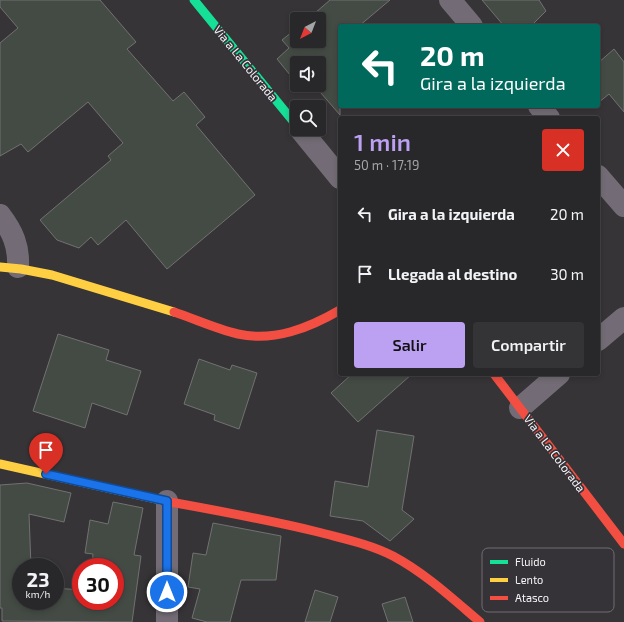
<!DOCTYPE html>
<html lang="es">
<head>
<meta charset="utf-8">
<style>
	body { margin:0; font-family:"Exo 2",sans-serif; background:#343335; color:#f1f3f6; height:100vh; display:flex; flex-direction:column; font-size:15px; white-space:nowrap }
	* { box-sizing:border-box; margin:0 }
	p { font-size:13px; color:#a5a5a8 }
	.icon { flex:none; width:22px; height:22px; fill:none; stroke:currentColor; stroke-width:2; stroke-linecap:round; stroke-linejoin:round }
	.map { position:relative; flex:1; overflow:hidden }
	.side { position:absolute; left:338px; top:116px; width:262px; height:260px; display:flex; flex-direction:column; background:#282729; border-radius:4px; box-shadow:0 2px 6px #0003,0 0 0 1px #444446 }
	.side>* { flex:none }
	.guide { position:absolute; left:338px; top:24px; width:262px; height:84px; border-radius:4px; box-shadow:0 2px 6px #0003,0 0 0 1px #444446; background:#00695c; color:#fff; overflow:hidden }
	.needle { width:26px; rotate:222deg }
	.buttons { position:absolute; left:290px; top:12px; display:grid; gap:8px }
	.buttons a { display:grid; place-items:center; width:36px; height:36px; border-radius:4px; background:#282729; box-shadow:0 2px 6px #0003,0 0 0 1px #444446; font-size:20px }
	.speed { position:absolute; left:12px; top:558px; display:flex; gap:8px; font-size:20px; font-weight:700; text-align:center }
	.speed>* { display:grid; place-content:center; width:52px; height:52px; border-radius:50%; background:#282729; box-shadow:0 2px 6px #0003,0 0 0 1px #444446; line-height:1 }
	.speed small { font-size:10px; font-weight:400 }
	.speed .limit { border:6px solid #d22; background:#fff; color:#111 }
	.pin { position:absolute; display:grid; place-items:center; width:34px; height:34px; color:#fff; margin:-41px -17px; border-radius:50% 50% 50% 0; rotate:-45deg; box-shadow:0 0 4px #0007 }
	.pin .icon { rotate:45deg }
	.me { position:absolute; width:44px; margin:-22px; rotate:0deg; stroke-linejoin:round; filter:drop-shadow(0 0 3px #0008) }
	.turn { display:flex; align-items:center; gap:14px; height:84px; padding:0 16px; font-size:18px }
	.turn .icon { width:52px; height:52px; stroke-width:2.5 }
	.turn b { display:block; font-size:28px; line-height:34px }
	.round { display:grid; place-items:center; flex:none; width:42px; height:42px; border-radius:4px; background:#343335 }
	.headline { display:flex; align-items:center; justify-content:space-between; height:68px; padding:0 16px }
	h1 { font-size:24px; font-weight:600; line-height:30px; color:#bca0f2 }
	.button { display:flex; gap:8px; margin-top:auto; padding:8px 16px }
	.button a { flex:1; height:46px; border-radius:4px; background:#bca0f2; color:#111; font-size:16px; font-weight:600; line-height:46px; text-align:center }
	.button a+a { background:#343335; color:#f1f3f6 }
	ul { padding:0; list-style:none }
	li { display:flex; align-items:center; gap:12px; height:60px; padding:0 16px }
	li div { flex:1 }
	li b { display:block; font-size:15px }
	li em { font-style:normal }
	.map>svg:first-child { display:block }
	.building { fill:#444b44; stroke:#717172 }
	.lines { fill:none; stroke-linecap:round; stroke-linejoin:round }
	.street { stroke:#736c76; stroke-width:22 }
	.fast { stroke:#16e098; stroke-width:9 }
	.slow { stroke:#ffcf43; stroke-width:9 }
	.jam { stroke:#f24e42; stroke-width:9 }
	.route-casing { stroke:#114b97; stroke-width:10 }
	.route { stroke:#1a73e8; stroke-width:7 }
	.labels { text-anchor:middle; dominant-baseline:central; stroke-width:3.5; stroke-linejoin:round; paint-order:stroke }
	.street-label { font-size:12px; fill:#f6f4f7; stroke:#363338 }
	.key { fill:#363338; stroke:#706d71; stroke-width:1 }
	.key-label { font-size:11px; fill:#f6f4f7 }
</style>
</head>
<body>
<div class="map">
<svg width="624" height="622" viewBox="0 0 624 622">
	<rect width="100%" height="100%" fill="#363437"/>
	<g class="building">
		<polygon points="0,0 100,0 136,42 127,49 173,101 184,92 205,117 196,125 255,195 167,269 126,220 98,245 91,237 79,248 57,240 40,220 111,160 108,156 123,143 88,102 28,152 21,144 0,156 0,43 18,28 0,7"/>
		<polygon points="330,0 390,0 359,26 340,26 340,115 314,85 319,85 319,63 297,63 297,80 295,81 277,59 289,48 282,40 297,28 297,41 319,41 319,19 308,19"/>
		<polygon points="482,0 539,0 546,11 531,26 504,26"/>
		<polygon points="614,49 624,62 624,112 609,94 598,103 598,63"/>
		<polygon points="58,334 109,350 106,360 141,371 127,415 92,403 85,428 33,411"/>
		<polygon points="199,359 230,370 232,365 257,373 239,429 214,420 215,415 184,404"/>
		<polygon points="352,374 412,374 358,422 331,393"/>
		<polygon points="377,430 414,436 402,510 414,519 390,541 363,521 330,516 335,481 368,487"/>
		<polygon points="27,483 71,493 64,522 29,514 31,567 21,567 21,601 55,601 55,588 81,590 81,601 115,601 115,567 92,567 93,554 85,553 90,520 108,524 113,502 143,508 134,555 141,556 132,622 2,621 2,608 0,608 0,485"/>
		<polygon points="213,523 281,536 276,580 241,580 230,622 207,622 192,618 200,589 188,587 193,553 206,555"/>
		<polygon points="315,590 338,597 330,622 305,622"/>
		<polygon points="405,597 413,622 388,622 382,604"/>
	</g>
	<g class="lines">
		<g class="street">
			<polyline points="450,0 472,26"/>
			<polyline points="539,106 549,118"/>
			<polyline points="300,129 340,178"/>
			<polyline points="598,176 624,206"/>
			<path d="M0,215C13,232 19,246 18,267"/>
			<polyline points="598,340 624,318"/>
			<polyline points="520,408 559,374"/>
			<polyline points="167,622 167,501"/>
		</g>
		<polyline class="fast" points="194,0 297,126"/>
		<g class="slow">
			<polyline points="0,267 21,269 52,275 174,312"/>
			<polyline points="0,464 170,502"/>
		</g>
		<g class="jam">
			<path d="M174,312C195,319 216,329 238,334C274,342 309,328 340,310"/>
			<polyline points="494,374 624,544"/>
			<path d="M170,502C220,511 269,520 318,532C344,539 370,544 393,556C425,573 453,599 480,622"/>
		</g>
	</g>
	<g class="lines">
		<g class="route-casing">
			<polyline id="route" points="46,474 167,501 167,592"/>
		</g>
		<use href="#route" class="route"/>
	</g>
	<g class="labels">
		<g class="street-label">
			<text transform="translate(246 63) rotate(51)">Via a La Colorada</text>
			<text transform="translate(555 453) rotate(53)">Via a La Colorada</text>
		</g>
	</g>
	<rect x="482" y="548" width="132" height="64" rx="6" class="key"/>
	<rect x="490" y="560" width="18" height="4" fill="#16e098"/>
	<rect x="490" y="578" width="18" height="4" fill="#ffcf43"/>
	<rect x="490" y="596" width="18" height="4" fill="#f24e42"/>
	<g class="key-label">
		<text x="515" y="566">Fluido</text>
		<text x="515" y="584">Lento</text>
		<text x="515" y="602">Atasco</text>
	</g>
</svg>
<div class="buttons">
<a><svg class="needle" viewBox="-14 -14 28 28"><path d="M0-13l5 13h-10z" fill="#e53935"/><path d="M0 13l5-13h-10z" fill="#a5a5a8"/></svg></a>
<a><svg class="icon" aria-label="sound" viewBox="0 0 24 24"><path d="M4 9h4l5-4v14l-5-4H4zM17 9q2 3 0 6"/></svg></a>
<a><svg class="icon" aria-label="search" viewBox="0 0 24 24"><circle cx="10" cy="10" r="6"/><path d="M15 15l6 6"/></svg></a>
</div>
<div class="speed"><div>23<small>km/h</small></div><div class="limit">30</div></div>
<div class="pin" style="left:46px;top:474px;background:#d93025"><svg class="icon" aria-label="arrive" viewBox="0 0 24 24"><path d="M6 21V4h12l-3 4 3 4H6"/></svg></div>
<svg class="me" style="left:167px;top:592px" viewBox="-20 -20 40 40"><circle r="17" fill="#1a73e8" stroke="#fff" stroke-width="3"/><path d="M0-11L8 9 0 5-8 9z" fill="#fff"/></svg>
<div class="guide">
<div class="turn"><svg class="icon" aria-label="left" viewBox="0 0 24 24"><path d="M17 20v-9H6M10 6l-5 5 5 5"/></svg><div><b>20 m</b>Gira a la izquierda</div></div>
</div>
<section class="side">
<div class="headline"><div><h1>1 min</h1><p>50 m · 17:19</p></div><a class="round" style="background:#d93025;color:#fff"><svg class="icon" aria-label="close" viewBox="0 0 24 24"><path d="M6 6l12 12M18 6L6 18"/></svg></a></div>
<ul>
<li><svg class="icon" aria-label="left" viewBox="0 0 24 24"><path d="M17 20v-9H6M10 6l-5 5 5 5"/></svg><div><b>Gira a la izquierda</b></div><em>20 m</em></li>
<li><svg class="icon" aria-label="arrive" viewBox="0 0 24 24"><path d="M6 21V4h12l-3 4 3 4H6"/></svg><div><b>Llegada al destino</b></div><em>30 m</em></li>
</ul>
<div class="button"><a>Salir</a><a>Compartir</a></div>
</section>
</div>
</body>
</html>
